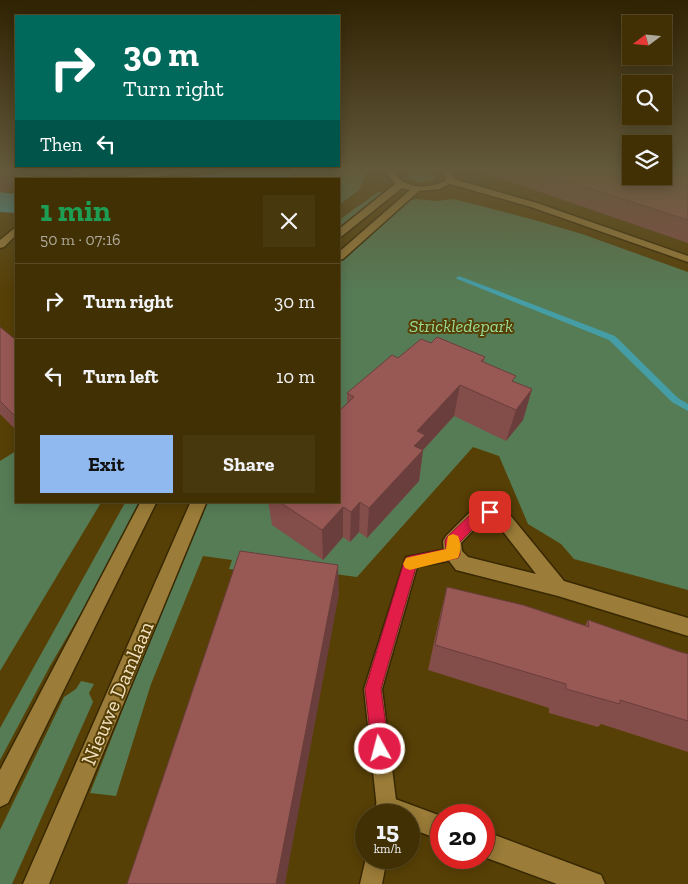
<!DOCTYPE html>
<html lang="en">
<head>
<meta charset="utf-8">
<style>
	body { margin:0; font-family:"Zilla Slab",serif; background:#48380e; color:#f1f3f6; height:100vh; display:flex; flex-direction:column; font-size:19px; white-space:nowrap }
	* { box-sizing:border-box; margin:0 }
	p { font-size:16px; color:#aea99a }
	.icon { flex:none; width:28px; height:28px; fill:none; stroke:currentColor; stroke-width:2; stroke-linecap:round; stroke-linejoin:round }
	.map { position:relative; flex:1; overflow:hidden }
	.drawer { position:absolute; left:15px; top:178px; width:325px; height:325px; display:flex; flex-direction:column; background:#413004; border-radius:0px; box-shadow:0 2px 12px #0003,0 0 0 1px #5a4b26 }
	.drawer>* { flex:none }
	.top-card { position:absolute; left:15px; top:15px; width:325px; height:152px; border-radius:0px; box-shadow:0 2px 12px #0003,0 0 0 1px #5a4b26; background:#00695c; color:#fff; overflow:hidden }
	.needle { width:32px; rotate:254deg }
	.controls { position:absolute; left:622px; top:15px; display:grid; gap:10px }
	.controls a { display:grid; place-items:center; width:50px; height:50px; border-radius:0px; background:#413004; box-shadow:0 2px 12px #0003,0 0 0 1px #5a4b26; font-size:25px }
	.speed { position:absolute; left:355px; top:804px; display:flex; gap:10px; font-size:25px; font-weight:700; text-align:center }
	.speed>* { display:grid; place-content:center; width:65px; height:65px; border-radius:50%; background:#413004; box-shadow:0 2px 12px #0003,0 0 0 1px #5a4b26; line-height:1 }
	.speed small { font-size:12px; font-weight:400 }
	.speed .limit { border:8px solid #d22; background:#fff; color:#111 }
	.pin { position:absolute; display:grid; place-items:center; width:42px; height:42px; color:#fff; margin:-21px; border-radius:10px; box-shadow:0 2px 8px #0006 }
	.me { position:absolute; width:55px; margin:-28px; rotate:353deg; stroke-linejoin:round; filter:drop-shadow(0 0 4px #0008) }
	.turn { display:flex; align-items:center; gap:18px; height:105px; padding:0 25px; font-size:22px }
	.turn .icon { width:65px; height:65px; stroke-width:2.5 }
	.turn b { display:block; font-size:35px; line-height:42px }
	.then { display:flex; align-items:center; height:48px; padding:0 25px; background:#0003; gap:10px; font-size:19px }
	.round { display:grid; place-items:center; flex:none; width:52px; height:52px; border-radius:0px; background:#48380e }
	.overview { display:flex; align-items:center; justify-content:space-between; height:85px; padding:0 25px }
	h1 { font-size:30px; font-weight:700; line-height:38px; color:#1e9e55 }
	.primary-button { display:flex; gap:10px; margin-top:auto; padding:10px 25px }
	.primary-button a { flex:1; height:58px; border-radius:0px; background:#90b9f0; color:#111; font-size:20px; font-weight:700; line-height:58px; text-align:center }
	.primary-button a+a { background:#48380e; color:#f1f3f6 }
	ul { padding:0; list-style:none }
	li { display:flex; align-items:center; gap:15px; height:75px; padding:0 25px; border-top:1px solid #5a4b26 }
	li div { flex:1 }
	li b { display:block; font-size:19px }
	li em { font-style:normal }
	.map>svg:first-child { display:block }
	.green { fill:#567c56 }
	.water { fill:#459da6 }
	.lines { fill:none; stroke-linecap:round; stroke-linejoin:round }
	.stream { fill:#459da6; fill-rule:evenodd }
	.service-casing { stroke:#382802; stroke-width:3 }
	.minor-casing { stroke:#382802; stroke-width:3 }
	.tertiary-casing { stroke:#382802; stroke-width:3 }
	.service { fill:#9b7c38; fill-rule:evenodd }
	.minor { fill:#9b7c38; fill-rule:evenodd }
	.tertiary { fill:#9b7c38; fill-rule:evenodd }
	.wall { fill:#834d49 }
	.shaded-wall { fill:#6a3e3c }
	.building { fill:#985955; stroke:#6a3e3c }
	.route { fill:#e11d48; stroke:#92132f }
	.slow { fill:#f59e0b }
	.labels { text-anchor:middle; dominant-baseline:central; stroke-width:4; stroke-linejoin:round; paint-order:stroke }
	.park-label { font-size:18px; font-style:italic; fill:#97da97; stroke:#574006 }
	.near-street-label { font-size:21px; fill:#f1e0bf; stroke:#574006 }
</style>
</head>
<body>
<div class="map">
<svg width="688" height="884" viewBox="0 0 688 884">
	<rect width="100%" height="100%" fill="#574006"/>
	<g class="green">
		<polygon points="303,169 368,169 359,190 339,205 339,179 289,179"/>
		<path d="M420,171L433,174L435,178C427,185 415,183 407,177L412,172Z"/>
		<polygon points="378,192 384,193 339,227 339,220"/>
		<polygon points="416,199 437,201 454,199 531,219 582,234 688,272 688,590 574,559 561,544 528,524 499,456 473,447 357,577 252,563 243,571 229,569 232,560 203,556 151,684 116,796 90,793 167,597 208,501 339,501 339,262 411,200"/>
		<polygon points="16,451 16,501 102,501 0,671 0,461"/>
		<polygon points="126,501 144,501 123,541 50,666 0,760 0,728"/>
		<polygon points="81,681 94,684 89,693 93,702 12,884 0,884 0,830 64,697 76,689"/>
	</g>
	<g class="water">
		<polygon points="246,169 299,169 289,179 179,179"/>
		<polygon points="0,192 16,194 16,213 0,212"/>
	</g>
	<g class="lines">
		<polygon class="stream" points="459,276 615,336 678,398 688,404 688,411 672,402 609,340 457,279 456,278"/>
		<g class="service-casing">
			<g id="service">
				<polygon points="453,548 458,549 460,554 458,559 417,567 382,689 397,808 396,815 376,815 377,808 364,689 406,557"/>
				<polygon points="366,858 387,858 382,884 360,884"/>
			</g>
		</g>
		<g class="minor-casing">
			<g id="minor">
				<polygon points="84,169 93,169 82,179 73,179"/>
				<polygon points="177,169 197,169 193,171 141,179 117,179 121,177"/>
				<polygon points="0,171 35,177 39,179 19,179 0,175"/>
				<polygon points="450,178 537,203 688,256 688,262 531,207 447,183 446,181"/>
				<polygon points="16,227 16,235 4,247 0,248 0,240"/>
				<path d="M490,505L510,515L564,581L688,618V636L558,596L456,570L444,554L443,541L446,536L472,510ZM488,519L498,525L536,574L468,557L462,551L461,543L483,520Z"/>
				<polygon points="387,796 441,816 441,840 409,828 409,815 378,815 375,808 378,799"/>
				<polygon points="484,831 601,875 605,884 557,884 484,857"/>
			</g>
		</g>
		<g class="tertiary-casing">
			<g id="tertiary">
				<path d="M394,169H403L396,175C407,190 432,189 446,180V177L436,169H445L453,174L454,181L440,189L419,191L343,259L339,260V252L410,190L402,188L342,236L339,237V229L395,184L388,175Z"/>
				<polygon points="141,501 157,501 8,803 0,807 0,770"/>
				<polygon points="191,501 207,501 49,884 23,884"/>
			</g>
		</g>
		<use href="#service" class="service"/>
		<use href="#minor" class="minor"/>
		<use href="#tertiary" class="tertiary"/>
	</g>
	<g class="wall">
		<polygon points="0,169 78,169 69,176 36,173 33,175 19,173 22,179 16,179 16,184 4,192 0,191"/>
		<polygon points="105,169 138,169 135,171 117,174"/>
		<polygon points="473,169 688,169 688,243"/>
		<polygon points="0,327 16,340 16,430 0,414"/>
		<polygon points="431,343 485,357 484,362 514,382 532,389 523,420 506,441 454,416 423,450 419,481 367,538 359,532 350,542 343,537 323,560 272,525 268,501 339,501 347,404 347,393 398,358"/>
		<polygon points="447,587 585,626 588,620 677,651 688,654 688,752 601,724 598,727 549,713 549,708 428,670 440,615"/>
	</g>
	<g class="shaded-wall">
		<polygon points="15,169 18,169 22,179 16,179 16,184 4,192 0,183 0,177"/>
		<polygon points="31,169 34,169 36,173 33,175"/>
		<polygon points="66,169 78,169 69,176"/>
		<polygon points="116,169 138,169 135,171 117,174"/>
		<polygon points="460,385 454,416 423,450 419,481 367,538 369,508 417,431"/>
		<polygon points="532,389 523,420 506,441 516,410"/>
		<polygon points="360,502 359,532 350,542 351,512"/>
		<polygon points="343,507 343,537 323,560 322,530"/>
		<polygon points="338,565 339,594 285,884 276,884"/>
	</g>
	<g class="building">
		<polygon points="0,169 15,169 0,177"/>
		<polygon points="530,169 631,169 631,176 664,176 664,169 684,169 688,170 688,220"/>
		<polygon points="0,327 16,340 16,417 0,401"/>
		<polygon points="437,337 485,357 481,361 516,376 512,381 532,389 516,410 460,385 417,431 425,435 414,446 423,450 369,508 360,502 351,512 343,507 322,530 278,501 339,501 339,411 354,397 347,393 392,355 398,358 421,339 431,343"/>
		<polygon points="240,551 338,565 276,884 127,884"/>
		<polygon points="447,587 523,605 589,627 588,620 677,651 688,654 688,721 620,700 620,704 566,689 566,684 435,645"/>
	</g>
	<linearGradient id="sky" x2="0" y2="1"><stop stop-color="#302303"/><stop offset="0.58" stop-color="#63593b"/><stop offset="1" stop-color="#63593b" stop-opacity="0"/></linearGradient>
	<rect width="688" height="293" fill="url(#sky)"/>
	<polygon class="route" points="490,507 495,509 497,512 495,516 482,520 459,543 460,554 458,558 416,567 381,689 389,749 386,755 380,757 374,755 372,749 365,689 404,562 406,558 410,556 446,549 445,541 447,537 473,512"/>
	<path class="slow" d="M453,534L458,536C461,542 461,552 458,558L410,570L405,568L403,564L406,558L446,549L448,536Z"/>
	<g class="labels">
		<g class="park-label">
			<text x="461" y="326">Strickledepark</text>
		</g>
		<g class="near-street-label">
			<text transform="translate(117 693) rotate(-67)">Nieuwe Damlaan</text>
		</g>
	</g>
</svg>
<div class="controls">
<a><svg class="needle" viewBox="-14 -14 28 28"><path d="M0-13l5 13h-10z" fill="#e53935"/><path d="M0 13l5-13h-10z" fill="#aea99a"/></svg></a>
<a><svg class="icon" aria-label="search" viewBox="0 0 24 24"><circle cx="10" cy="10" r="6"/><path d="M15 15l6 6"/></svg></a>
<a><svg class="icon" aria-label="layers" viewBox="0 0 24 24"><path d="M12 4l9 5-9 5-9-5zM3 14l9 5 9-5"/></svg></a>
</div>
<div class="speed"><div>15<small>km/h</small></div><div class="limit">20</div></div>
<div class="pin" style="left:490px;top:512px;background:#d93025"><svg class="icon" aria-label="arrive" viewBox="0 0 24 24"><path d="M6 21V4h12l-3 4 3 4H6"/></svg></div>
<svg class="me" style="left:380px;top:749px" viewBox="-20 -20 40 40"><circle r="17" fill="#e11d48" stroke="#fff" stroke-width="3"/><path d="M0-11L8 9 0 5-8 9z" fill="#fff"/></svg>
<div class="top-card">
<div class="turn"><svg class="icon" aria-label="right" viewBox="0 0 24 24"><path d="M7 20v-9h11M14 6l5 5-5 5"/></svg><div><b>30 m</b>Turn right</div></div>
<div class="then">Then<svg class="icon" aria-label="left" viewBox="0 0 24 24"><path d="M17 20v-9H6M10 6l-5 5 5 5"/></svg></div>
</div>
<section class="drawer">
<div class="overview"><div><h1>1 min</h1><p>50 m · 07:16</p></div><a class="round"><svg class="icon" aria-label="close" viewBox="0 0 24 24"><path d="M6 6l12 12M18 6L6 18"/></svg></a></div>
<ul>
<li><svg class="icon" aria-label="right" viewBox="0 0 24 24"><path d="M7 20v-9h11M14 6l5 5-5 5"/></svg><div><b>Turn right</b></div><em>30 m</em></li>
<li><svg class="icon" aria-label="left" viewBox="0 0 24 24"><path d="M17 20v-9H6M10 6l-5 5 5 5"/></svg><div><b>Turn left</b></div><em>10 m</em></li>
</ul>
<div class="primary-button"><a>Exit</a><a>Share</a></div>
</section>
</div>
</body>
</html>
